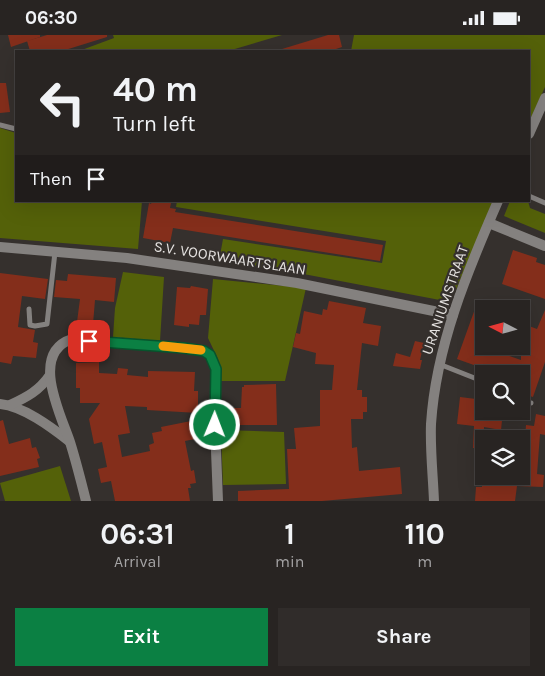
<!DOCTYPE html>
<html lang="en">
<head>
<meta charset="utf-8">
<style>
	body { margin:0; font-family:Karla,sans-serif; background:#302c2a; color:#f1f3f6; height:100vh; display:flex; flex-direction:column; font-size:19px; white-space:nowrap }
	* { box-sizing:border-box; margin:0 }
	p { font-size:16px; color:#a5a4a5 }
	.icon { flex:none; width:28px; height:28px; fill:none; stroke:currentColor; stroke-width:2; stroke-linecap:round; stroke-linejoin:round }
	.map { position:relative; height:466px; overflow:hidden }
	.panel { display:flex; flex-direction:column; background:#282422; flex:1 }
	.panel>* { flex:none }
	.banner { position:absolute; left:15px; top:15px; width:515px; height:152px; border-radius:0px; box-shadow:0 5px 20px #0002,0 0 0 1px #444140; background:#282422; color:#f1f3f6; overflow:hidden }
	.needle { width:32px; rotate:276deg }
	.controls { position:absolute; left:475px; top:265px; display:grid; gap:10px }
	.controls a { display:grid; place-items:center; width:55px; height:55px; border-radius:0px; background:#282422; box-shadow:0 5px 20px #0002,0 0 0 1px #444140; font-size:25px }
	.pin { position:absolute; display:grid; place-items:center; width:42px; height:42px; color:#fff; margin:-21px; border-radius:10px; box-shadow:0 2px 8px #0006 }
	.me { position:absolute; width:55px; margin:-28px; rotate:1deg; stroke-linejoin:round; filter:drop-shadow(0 0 4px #0008) }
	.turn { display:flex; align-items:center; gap:18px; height:105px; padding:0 15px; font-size:22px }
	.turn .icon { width:65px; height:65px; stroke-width:2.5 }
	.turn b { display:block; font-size:35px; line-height:42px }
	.then { display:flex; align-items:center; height:48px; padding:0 15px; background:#0003; gap:10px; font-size:19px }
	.eta { display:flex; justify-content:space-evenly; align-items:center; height:85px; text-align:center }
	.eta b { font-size:30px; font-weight:700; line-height:35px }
	.button { display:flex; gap:10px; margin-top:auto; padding:10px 15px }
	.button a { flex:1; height:58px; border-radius:0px; background:#0b8043; color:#fff; font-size:20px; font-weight:700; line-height:58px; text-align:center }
	.button a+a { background:#302c2a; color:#f1f3f6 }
	.status { display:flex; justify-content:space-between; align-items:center; height:35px; padding:0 25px; background:#282422; direction:ltr }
	.status svg { height:14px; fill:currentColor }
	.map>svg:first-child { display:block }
	.green { fill:#546109 }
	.building { fill:#842e1b }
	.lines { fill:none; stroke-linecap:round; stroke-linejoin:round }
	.service { stroke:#84817f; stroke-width:5 }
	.minor { stroke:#84817f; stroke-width:10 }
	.route-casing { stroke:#07532c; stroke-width:12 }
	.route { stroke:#0b8043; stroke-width:9 }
	.slow { stroke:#f59e0b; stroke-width:9 }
	.labels { text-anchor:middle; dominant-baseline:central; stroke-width:4.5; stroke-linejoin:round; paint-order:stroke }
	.street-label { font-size:15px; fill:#e5e2e0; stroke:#35302d }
</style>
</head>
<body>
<div class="status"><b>06:30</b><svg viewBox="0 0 49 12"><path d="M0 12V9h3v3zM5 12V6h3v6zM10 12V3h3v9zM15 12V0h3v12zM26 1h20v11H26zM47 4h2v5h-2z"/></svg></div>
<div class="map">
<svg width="545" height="466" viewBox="0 0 545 466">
	<rect width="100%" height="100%" fill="#35302d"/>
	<g class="green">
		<polygon points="113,0 282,0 228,16 79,16 114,3"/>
		<polygon points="354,0 545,0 545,52 529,87 529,16 351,16"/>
		<polygon points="0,93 16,98 16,166 142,166 138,214 0,203"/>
		<polygon points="177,166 493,166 455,257 450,263 445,266 293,237 219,226 223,204 382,228 386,206 176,172"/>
		<polygon points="510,166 528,166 530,173 545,179 545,198 504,181"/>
		<polygon points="123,237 164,242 160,306 113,302 115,273"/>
		<polygon points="213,244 306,253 285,346 221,346 218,324 208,303"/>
		<polygon points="221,395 284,397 286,449 223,450"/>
		<polygon points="60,431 71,466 5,466 0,448"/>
	</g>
	<g class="building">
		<polygon points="8,0 40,0 40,2 11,12"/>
		<polygon points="47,0 107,0 107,2 62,16 30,16 27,6"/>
		<polygon points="328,0 339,0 342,12 330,16 283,16 282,14"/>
		<polygon points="0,48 6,48 10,77 0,78"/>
		<polygon points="152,166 171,168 170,173 176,174 175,177 383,210 380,226 173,193 170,208 143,203 149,168 151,169"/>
		<polygon points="513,215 537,223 536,227 545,230 545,264 502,249"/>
		<polygon points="0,238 48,244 45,264 22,261 18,292 35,295 33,307 38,308 36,323 13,321 11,329 0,327"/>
		<polygon points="68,239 116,243 114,267 95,265 93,289 77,287 80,264 54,262 56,245 67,246"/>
		<polygon points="191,251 208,254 206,280 200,280 199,290 189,289 189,292 174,290 177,252 190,253"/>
		<polygon points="329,266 366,273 363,288 381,291 378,311 362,308 357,355 362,355 362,362 367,362 367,377 363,377 363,384 351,384 352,413 357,412 359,436 400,432 402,459 322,466 238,466 238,456 289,454 287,414 296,414 294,393 320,391 320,355 332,355 334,330 315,329 316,318 293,312 296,298 300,299 304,276 322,280 323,274 327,275"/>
		<polygon points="476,271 484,274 484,312 521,325 521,288 537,294 545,275 545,327 533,362 521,358 521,339 499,339 457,324"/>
		<polygon points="415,306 424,308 420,325 422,325 420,334 393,331 396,318 410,322"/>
		<polygon points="99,327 99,338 117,339 118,333 128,334 127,340 148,342 148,336 195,337 194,356 198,356 198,378 147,375 147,372 125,371 130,398 118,400 122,422 150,416 149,410 154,408 152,398 162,396 161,392 191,386 195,404 185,406 191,436 194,435 196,448 190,449 191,453 188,453 190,466 115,466 111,446 101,448 98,434 107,432 102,407 94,409 89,384 100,368 80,368 80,353 76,353 76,328"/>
		<polygon points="276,349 277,390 234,390 234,373 241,373 242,352 244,352 244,350"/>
		<polygon points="460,362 484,365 484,376 503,376 501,395 484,392 484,414 473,413 474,391 457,389"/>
		<polygon points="536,379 545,381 545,400 540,399 537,439 544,440 543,452 517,451 515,466 475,466 476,452 482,452 482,441 521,441 522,417 524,417 526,390 534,391"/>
		<polygon points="3,385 9,409 30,403 32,413 36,412 40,423 37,424 39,432 0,441 0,386"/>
	</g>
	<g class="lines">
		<g class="service">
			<polyline points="0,90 16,94"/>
			<polyline points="529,161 545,168"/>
			<polyline points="29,274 30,290 35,291 47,289 55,217"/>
			<polyline points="439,329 477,344 484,351"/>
			<polyline points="521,367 531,368"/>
		</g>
		<g class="minor">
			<polyline points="529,99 545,63"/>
			<polyline points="489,188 545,211"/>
			<polyline points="0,212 127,223 297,248 453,280"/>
			<path d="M0,369C23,371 51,392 69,406"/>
			<path d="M10,370C27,362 39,356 50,340"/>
			<path d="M86,466C81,446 76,426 70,407C61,380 29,318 72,304L184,313L204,316L210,320L216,334L215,390L218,466"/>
			<path d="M434,466C433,441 430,414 431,389C436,311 467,237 498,166"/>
		</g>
	</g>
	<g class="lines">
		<g class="route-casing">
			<polyline id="route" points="89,306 184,313 204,316 210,320 216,334 215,390"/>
		</g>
		<use href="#route" class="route"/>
		<polyline class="slow" points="163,311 201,315"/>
	</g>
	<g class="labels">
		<g class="street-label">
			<text transform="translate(230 223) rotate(9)">S.V. VOORWAARTSLAAN</text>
			<text transform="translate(445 265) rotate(-71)">URANIUMSTRAAT</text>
		</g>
	</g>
</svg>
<div class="controls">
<a><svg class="needle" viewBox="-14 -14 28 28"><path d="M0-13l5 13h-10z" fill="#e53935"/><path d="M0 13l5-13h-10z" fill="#a5a4a5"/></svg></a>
<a><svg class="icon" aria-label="search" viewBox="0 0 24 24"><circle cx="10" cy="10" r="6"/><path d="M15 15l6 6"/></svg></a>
<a><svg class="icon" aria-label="layers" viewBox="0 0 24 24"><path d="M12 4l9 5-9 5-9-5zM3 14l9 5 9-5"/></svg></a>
</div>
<div class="pin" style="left:89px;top:306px;background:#d93025"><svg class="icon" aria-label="arrive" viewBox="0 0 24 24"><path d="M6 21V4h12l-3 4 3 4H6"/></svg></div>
<svg class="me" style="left:215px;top:390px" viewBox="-20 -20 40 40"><circle r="17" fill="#0b8043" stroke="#fff" stroke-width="3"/><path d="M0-11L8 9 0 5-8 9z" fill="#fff"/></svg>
<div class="banner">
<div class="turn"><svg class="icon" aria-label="left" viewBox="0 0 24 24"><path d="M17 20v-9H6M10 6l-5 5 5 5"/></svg><div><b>40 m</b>Turn left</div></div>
<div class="then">Then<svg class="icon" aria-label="arrive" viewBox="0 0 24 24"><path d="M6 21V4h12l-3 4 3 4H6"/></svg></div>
</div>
</div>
<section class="panel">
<div class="eta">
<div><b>06:31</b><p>Arrival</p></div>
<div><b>1</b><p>min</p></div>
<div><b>110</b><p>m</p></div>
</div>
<div class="button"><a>Exit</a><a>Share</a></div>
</section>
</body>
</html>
